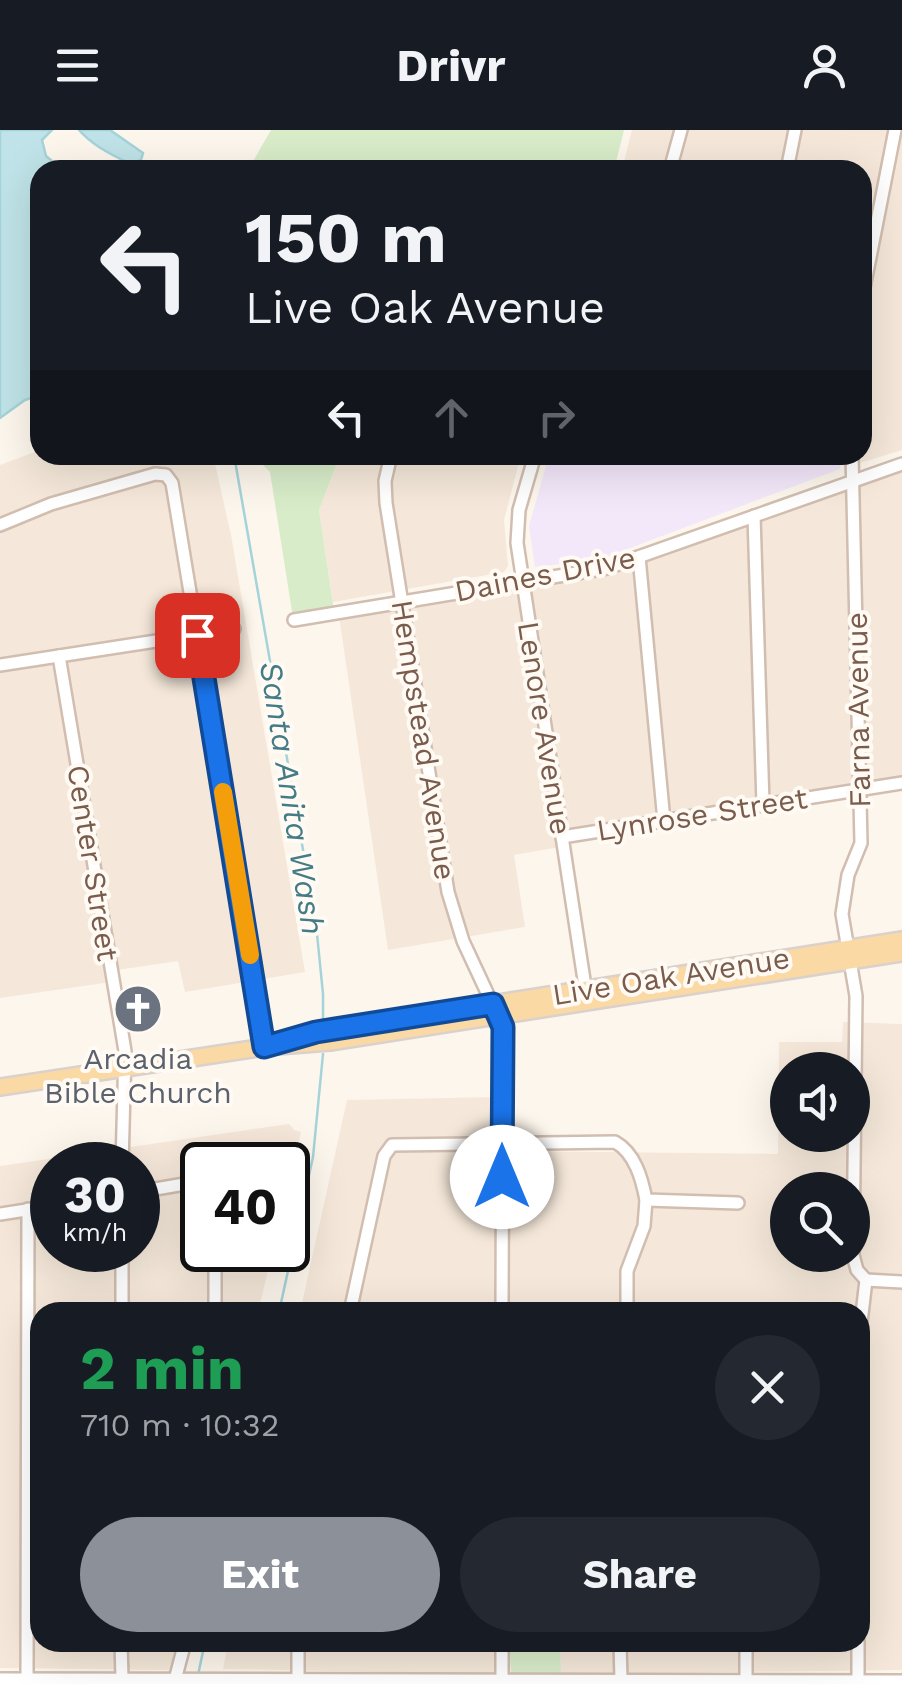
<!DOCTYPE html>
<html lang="en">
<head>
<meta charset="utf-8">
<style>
	body { margin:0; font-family:"Work Sans",sans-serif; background:#242831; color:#f1f3f6; height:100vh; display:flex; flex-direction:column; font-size:38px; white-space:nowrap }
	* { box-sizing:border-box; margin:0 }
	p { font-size:32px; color:#9ea1a6 }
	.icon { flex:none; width:55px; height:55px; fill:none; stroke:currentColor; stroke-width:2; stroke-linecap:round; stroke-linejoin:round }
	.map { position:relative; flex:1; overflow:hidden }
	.drawer { position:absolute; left:30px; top:1172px; width:840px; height:350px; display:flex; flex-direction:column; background:#171b24; border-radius:30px; box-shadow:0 10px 40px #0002 }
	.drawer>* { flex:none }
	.hud { position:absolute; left:30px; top:30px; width:842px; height:305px; border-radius:30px; box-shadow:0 10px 40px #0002; background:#171b24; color:#f1f3f6; overflow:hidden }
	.buttons { position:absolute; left:770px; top:922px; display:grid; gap:20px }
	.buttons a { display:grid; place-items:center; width:100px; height:100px; border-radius:50%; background:#171b24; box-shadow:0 10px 40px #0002; font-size:50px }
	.speed { position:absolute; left:30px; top:1012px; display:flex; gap:20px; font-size:50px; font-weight:700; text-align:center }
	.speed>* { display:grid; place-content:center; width:130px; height:130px; border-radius:50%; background:#171b24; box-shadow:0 10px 40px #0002; line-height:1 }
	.speed small { font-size:25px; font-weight:400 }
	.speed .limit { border:5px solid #111; border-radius:15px; background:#fff; color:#111 }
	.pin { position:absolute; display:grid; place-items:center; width:85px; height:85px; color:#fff; margin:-42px; border-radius:20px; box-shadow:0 5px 15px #0006 }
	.me { position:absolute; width:110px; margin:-55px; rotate:0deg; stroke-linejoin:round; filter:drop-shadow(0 0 8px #0008) }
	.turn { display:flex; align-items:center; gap:35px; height:210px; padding:0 50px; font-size:45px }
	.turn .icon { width:130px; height:130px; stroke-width:2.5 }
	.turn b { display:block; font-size:70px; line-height:85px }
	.lanes { display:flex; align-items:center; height:95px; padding:0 50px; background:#0003; justify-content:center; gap:50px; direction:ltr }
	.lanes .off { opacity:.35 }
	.round { display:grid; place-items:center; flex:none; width:105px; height:105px; border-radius:52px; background:#242831 }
	.head { display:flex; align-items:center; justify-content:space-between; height:170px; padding:0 50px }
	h1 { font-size:60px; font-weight:700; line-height:75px; color:#1e9e55 }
	.cta { display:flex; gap:20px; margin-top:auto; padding:20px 50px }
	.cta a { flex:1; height:115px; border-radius:60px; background:#8c9099; color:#fff; font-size:40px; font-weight:700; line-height:115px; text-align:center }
	.cta a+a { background:#242831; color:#f1f3f6 }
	header { display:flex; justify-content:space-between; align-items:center; height:130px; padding:0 50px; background:#171b24; font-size:45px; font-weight:700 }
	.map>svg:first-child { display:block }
	.residential { fill:#f5e8da; fill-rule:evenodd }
	.education { fill:#f3e8fa }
	.green { fill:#d8ecc9 }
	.water { fill:#bfe3e8; stroke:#a5d3da; stroke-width:2.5 }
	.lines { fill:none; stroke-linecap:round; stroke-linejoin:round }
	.stream { stroke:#a5d3da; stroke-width:2.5 }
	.minor-casing { stroke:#d1beb0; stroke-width:16 }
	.major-casing { stroke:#dad1cd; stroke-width:20 }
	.minor { stroke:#fff; stroke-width:11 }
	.major { stroke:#fbd9a5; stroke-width:15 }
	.route-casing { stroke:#114b97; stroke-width:25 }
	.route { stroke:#1a73e8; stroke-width:18 }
	.slow { stroke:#f59e0b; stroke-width:18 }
	.labels { text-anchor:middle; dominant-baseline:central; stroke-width:8; stroke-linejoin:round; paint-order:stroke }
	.street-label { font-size:30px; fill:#7a5c4d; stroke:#fffaf3 }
	.worship-label { font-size:30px; fill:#5b616d; stroke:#fffaf3 }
	.water-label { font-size:32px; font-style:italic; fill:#437c86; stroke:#fffaf3 }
</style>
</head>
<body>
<header><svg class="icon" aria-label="menu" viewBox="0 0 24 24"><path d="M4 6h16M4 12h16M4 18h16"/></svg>Drivr<svg class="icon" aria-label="person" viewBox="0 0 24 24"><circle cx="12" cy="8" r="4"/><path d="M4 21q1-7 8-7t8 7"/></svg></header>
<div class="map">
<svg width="902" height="1554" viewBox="0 0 902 1554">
	<rect width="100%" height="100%" fill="#fdf6ec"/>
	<g class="residential">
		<polygon points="632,0 902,0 902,320 857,334 857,325 862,325 862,194 865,176 862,174 862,40 622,40"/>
		<polygon points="40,320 40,325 213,325 231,405 305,842 185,862 178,831 117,840 118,851 0,868 0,335"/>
		<polygon points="340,325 521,325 504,390 508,436 504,442 333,472 319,380"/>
		<polygon points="902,341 902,649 559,705 560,717 514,725 525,797 388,820 339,486 621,441"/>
		<path d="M843,892L902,894V1540L561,1544L560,1513L860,1512V1182H509L508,1021L778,1024L779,912H842ZM788,940H852V1005H788ZM788,1060H852V1125H788Z"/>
		<polygon points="497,967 497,1182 300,1182 347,970"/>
		<path d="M289,994L294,1000L301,1002L288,1060V1035H202V1120H273L258,1182H40V1512L179,1513L169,1540L0,1538V1036ZM52,1035H138V1120H52Z"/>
		<polygon points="228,1513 496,1513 496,1538 492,1544 223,1539"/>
	</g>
	<polygon class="education" points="549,325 840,325 840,339 601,429 535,437 529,396"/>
	<g class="green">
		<polygon points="271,0 624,0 614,40 497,40 464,31 459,40 248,40"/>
		<polygon points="261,325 340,325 319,380 335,487 294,494 270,342 262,334"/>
		<polygon points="509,1513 560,1513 561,1544 511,1543"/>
	</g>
	<g class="water">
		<polygon points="0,0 52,0 42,10 46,26 53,32 47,40 40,40 40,265 25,270 0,288"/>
		<path d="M79,0H110L143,23L141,30L130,34C111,24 93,16 79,0Z"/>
	</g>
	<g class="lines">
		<g class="stream">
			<polyline points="130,34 131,40"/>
			<polyline points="234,325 316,794 323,864 323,893"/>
			<polyline points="279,1182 313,1027 323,924"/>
			<polyline points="198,1545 205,1512"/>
		</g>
		<g class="minor-casing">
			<g id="minor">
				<polyline points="670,40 681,0"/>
				<polyline points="787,40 795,0"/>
				<polyline points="862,168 895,0"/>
				<polyline points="391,325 385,351 386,373 448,762 463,811 503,897 502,1182"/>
				<polyline points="535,325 519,380 517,413 586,863"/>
				<polyline points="852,325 861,713 848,745 842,784 856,866 853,1125 857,1140 866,1150 860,1201"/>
				<polyline points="754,386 763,674"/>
				<polyline points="0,395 51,374 155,344 166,345 172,353 265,917"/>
				<polyline points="639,427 664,691"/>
				<polyline points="294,490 607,438 902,334"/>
				<polyline points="59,526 125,921 122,1035"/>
				<polyline points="0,535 234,499"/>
				<polyline points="562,707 902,653"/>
				<polyline points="138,1062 202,1051"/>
				<polyline points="0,1084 52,1076"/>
				<polyline points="215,1120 215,1180"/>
				<polyline points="866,1150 902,1152"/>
				<polyline points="122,1182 122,1120"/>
				<path d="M350,1182L384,1026L392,1015L615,1012C635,1023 642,1049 646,1070L738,1073"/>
				<polyline points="627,1182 627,1141 644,1096 646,1070"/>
				<polyline points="121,1512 122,1549"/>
				<polyline points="298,1512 298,1550"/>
				<polyline points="502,1512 502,1554"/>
				<polyline points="620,1512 621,1550"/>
				<polyline points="746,1512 746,1551"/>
				<polyline points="0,1549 902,1551"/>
				<polyline points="27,1549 28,1079"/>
				<polyline points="175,1550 185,1512"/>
				<polyline points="858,1552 858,1512"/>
			</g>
		</g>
		<g class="major-casing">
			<g id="major">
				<polyline points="288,910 343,897 902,810"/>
				<polyline points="0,957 265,917 330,912 902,823"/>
			</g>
		</g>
		<use href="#minor" class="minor"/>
		<use href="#major" class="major"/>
	</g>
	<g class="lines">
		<g class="route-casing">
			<polyline id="route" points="197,505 264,917 316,902 493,874 503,897 502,1047"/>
		</g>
		<use href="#route" class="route"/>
		<polyline class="slow" points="223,662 250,825"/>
	</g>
	<defs>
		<g id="church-disc" transform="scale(2.5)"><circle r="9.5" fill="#6b7280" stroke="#fffaf3"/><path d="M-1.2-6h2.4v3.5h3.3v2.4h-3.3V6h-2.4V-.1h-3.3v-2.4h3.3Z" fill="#fff"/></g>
	</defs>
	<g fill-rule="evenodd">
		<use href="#church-disc" x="138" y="879"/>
	</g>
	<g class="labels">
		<g class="street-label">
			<text transform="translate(545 444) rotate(-11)">Daines Drive</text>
			<text transform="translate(858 580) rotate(-91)">Farna Avenue</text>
			<text transform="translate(545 598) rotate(81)">Lenore Avenue</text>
			<text transform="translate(424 610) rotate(81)">Hempstead Avenue</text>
			<text transform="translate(702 684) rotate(-9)">Lynrose Street</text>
			<text transform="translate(93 733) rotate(81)">Center Street</text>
			<text transform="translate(671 846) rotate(-9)">Live Oak Avenue</text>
		</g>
		<g class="worship-label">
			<text x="138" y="928">Arcadia<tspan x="138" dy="34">Bible Church</tspan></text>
		</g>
		<g class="water-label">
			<text transform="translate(292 668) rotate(81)">Santa Anita Wash</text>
		</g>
	</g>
</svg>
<div class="buttons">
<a><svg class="icon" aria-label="sound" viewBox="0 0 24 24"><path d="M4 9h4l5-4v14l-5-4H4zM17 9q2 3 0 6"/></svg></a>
<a><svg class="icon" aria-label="search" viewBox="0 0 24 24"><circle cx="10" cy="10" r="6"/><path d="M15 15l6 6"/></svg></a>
</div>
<div class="speed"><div>30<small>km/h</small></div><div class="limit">40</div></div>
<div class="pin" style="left:197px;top:505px;background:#d93025"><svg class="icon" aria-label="arrive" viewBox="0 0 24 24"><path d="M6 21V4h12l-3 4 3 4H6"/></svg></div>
<svg class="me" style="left:502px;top:1047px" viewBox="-20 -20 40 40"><circle r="19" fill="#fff"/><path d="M0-13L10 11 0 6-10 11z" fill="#1a73e8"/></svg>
<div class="hud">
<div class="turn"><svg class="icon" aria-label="left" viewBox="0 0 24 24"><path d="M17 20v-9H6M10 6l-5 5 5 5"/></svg><div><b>150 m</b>Live Oak Avenue</div></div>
<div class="lanes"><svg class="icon" aria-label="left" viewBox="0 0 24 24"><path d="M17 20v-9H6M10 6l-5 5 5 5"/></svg><svg class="icon off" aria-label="ahead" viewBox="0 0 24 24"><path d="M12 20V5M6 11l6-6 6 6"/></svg><svg class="icon off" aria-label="right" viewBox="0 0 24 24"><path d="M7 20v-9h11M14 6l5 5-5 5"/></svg></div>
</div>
<section class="drawer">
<div class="head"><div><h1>2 min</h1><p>710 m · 10:32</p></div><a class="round"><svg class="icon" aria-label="close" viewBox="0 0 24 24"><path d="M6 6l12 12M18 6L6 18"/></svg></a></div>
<div class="cta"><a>Exit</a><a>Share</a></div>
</section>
</div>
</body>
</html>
